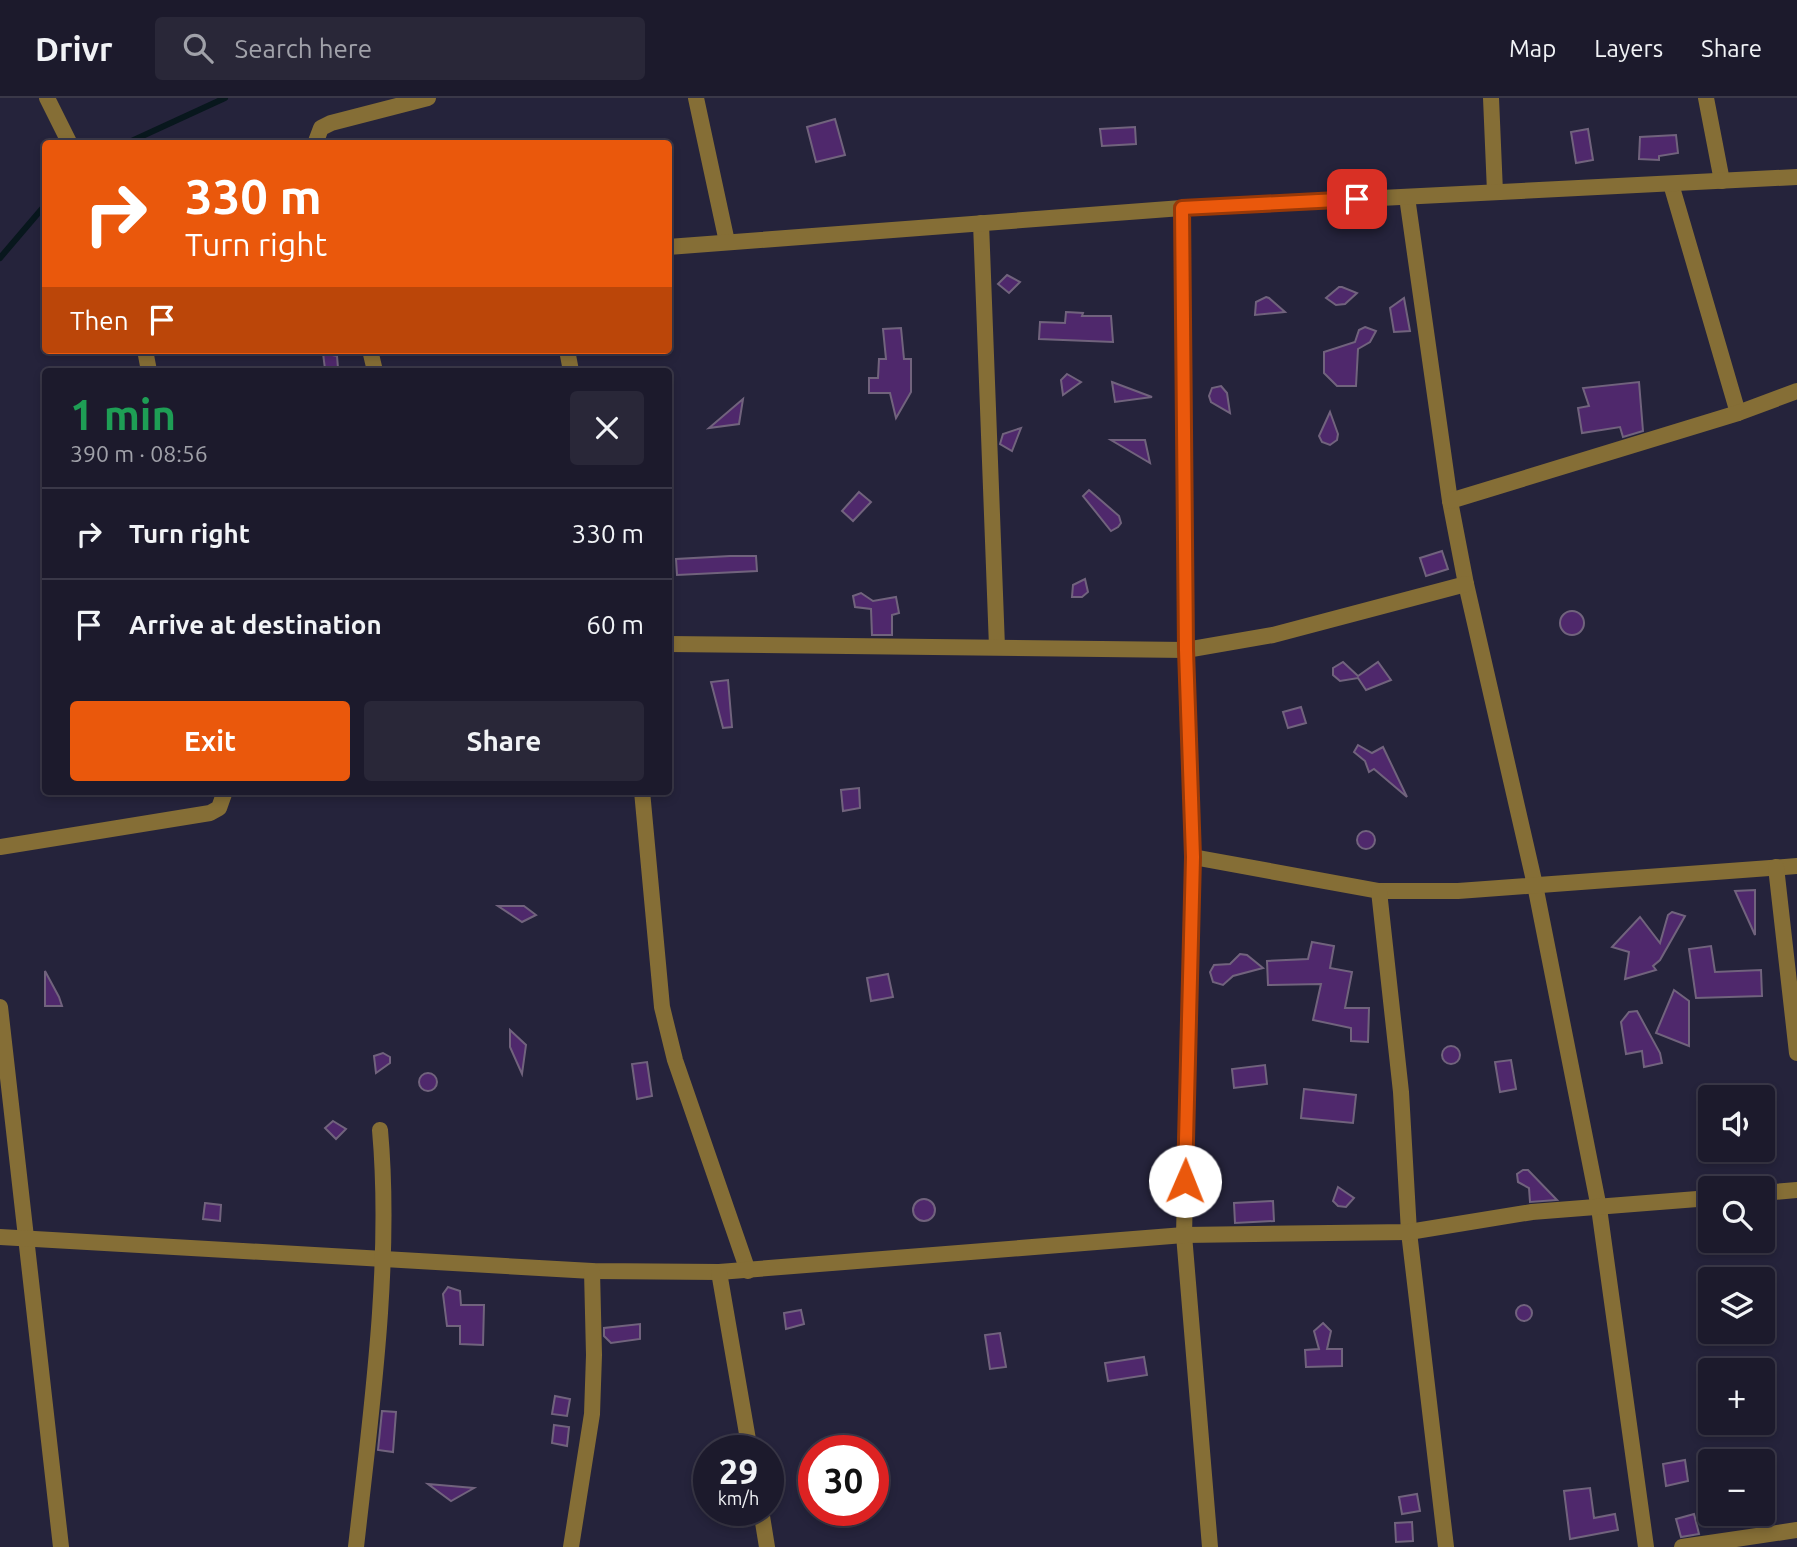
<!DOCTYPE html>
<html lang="en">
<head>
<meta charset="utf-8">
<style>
	body { margin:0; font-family:Ubuntu,sans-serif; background:#292738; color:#f1f3f6; height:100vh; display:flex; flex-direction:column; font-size:26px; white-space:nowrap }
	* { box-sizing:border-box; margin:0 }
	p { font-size:23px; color:#a0a1a9 }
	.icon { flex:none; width:38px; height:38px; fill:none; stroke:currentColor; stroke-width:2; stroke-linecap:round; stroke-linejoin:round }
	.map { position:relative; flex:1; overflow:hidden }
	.details { position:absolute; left:42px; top:270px; width:630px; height:427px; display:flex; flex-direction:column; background:#1c1a2c; border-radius:7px; box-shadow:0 4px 10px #0003,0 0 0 2px #3a3848 }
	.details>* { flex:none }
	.hud { position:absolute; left:42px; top:42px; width:630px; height:214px; border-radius:7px; box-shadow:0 4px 10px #0003,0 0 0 2px #3a3848; background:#ea580c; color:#fff; overflow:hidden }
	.tools { position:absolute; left:1698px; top:987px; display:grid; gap:14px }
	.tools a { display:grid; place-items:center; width:77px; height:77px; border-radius:7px; background:#1c1a2c; box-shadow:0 4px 10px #0003,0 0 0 2px #3a3848; font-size:35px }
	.speed { position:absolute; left:693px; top:1337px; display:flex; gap:14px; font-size:35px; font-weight:700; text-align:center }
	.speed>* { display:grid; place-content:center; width:91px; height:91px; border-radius:50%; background:#1c1a2c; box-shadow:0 4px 10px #0003,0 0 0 2px #3a3848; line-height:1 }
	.speed small { font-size:18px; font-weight:400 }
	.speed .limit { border:10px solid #d22; background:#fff; color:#111 }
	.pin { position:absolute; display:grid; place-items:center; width:60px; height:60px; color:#fff; margin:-30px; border-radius:14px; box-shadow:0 4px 10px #0006 }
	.me { position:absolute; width:77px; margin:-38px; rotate:1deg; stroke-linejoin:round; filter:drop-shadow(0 0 5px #0008) }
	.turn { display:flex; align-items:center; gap:24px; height:147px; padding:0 28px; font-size:32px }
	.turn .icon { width:91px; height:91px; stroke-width:2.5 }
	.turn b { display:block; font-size:49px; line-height:60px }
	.then { display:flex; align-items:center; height:66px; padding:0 28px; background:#0003; gap:14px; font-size:26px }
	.round { display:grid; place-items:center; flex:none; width:74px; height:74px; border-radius:7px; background:#292738 }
	.head { display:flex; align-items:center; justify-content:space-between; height:119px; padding:0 28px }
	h1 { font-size:42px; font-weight:600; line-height:52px; color:#1e9e55 }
	.action { display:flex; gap:14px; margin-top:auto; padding:14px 28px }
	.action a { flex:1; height:80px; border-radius:7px; background:#ea580c; color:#fff; font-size:28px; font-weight:600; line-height:80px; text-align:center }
	.action a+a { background:#292738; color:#f1f3f6 }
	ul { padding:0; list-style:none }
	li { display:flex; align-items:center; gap:21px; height:91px; padding:0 28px; border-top:2px solid #3a3848 }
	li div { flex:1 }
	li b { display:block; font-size:26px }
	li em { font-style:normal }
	header { display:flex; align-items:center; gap:42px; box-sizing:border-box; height:98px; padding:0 35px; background:#1c1a2c; border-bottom:2px solid #3a3848 }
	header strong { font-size:33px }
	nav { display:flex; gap:38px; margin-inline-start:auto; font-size:24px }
	.search { width:490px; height:63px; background:#292738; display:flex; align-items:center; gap:18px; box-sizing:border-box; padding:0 24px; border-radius:7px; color:#a0a1a9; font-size:26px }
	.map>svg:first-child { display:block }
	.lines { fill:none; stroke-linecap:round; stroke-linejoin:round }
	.stream { stroke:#08171d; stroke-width:6 }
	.building { fill:#4f286c; stroke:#71637d; stroke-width:2 }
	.minor { stroke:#856e36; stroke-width:16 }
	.route-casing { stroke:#983908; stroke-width:18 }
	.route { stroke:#ea580c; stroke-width:12 }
</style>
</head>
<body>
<header>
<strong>Drivr</strong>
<div class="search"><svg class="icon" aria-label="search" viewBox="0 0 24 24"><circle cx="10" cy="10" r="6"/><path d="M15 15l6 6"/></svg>Search here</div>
<nav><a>Map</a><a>Layers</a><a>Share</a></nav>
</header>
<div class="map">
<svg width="1797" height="1449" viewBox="0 0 1797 1449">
	<rect width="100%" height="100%" fill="#25233b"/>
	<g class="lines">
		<g class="stream">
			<polyline points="125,46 225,0"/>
			<polyline points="0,160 46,106"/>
		</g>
	</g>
	<g class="building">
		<polygon points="835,21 845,57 816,64 807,29"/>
		<polygon points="1135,29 1136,46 1102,48 1100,31"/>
		<polygon points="1588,31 1593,62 1576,65 1571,34"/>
		<polygon points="1676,37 1678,55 1659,58 1659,62 1639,61 1640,39"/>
		<polygon points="1007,177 1020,184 1009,195 998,186"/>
		<polygon points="1339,189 1342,189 1357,195 1345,206 1336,207 1326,200"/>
		<polygon points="1266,199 1269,200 1285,214 1255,217 1256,204"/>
		<polygon points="1404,200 1410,233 1394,234 1390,210"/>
		<polygon points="1066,214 1083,215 1082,218 1111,218 1113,244 1039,241 1040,224 1065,225"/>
		<polygon points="1365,229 1376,233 1370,244 1358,251 1356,288 1337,288 1324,275 1324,254 1355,244 1359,232"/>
		<polygon points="901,230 904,261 911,261 911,294 896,320 890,295 869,295 869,280 878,280 879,261 886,261 883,231"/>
		<polygon points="323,255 337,258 338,270 325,271"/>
		<polygon points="1067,276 1081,284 1063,297 1061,282"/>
		<polygon points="1112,284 1152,299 1115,304"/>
		<polygon points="1639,284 1643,333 1623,339 1620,329 1582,335 1578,310 1589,308 1583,290"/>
		<polygon points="1221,288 1227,295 1230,315 1211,304 1209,298 1212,290"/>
		<polygon points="743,301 739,326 709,330"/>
		<polygon points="1330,314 1338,336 1337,342 1330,347 1322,344 1319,338"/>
		<polygon points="1021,330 1012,353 1000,346 1003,336"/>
		<polygon points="1111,342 1145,342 1150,365"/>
		<polygon points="1089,392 1119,418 1121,425 1118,429 1111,433 1083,398"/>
		<polygon points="859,394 871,404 853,423 842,413"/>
		<polygon points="1442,453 1448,471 1426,478 1420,460"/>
		<polygon points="730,458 756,458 757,473 677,477 676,461"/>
		<polygon points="1085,481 1088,494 1082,499 1072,499 1073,487"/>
		<polygon points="861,495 873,503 896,499 899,515 892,517 892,537 872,537 871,511 855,509 853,498"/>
		<circle cx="1572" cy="525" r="12"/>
		<polygon points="1343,564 1358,578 1378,564 1391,582 1366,592 1358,580 1340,583 1333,577 1333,570"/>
		<polygon points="728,582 732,629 723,630 711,584"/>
		<polygon points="1301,609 1306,625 1288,630 1283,614"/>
		<polygon points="1358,647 1372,655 1383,649 1407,699 1374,671 1369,674 1365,663 1354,654"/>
		<polygon points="859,690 860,710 843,713 841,692"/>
		<circle cx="1366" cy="742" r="9"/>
		<polygon points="1755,792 1755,837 1735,793"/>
		<polygon points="498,808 524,808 536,817 522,824"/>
		<polygon points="1672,814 1685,818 1660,862 1653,868 1656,872 1625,881 1629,854 1612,849 1640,819 1660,845 1668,817"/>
		<polygon points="1312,844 1334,848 1330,870 1352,874 1345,910 1369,910 1368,944 1351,943 1351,930 1313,922 1321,886 1268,887 1267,863 1308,861"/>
		<polygon points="1711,848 1715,874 1761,872 1762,898 1696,900 1689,851"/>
		<polygon points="1240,856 1247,857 1263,870 1233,878 1223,887 1213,884 1210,874 1214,867 1230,866"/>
		<polygon points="45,873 59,899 62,908 45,908"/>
		<polygon points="888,876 893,899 871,903 867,880"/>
		<polygon points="1674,892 1689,903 1689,948 1656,935"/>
		<polygon points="1637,913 1660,955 1662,965 1644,969 1642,953 1626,956 1621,924 1629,914"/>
		<polygon points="510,932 526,947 522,976 510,949"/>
		<circle cx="1451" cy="957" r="9"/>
		<polygon points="383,955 390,959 390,965 376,975 374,958"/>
		<polygon points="1511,962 1516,991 1500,994 1495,964"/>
		<polygon points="647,964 652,998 637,1001 632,966"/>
		<polygon points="1265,967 1267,986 1234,990 1232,971"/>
		<circle cx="428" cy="984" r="9"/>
		<polygon points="1304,991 1356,997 1353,1025 1301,1020"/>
		<polygon points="333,1023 346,1031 336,1041 325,1030"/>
		<polygon points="1523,1072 1528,1072 1557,1102 1530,1104 1529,1090 1518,1084 1517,1076"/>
		<polygon points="1338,1089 1354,1100 1346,1109 1338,1108 1333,1103"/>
		<circle cx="924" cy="1112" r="11"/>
		<polygon points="1273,1103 1274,1123 1235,1125 1234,1105"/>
		<polygon points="205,1105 221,1107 220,1123 203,1121"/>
		<polygon points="448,1189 460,1193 461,1207 484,1207 483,1247 460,1246 460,1228 447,1228 443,1196"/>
		<circle cx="1524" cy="1215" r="8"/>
		<polygon points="801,1212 804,1226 786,1231 784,1215"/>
		<polygon points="1323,1225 1331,1233 1327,1251 1342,1251 1342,1268 1306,1269 1305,1252 1319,1251 1314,1233"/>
		<polygon points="640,1226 640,1241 611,1245 604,1238 604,1230"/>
		<polygon points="1000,1235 1006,1269 990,1271 985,1237"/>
		<polygon points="1144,1259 1147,1277 1108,1283 1105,1265"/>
		<polygon points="555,1298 570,1301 567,1318 552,1316"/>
		<polygon points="382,1313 396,1314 393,1354 378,1352"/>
		<polygon points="554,1327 569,1329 567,1348 552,1345"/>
		<polygon points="1685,1362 1688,1383 1666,1388 1663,1366"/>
		<polygon points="428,1386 474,1390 451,1403"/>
		<polygon points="1590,1390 1594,1420 1615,1416 1618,1432 1570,1441 1564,1393"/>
		<polygon points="1417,1396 1420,1413 1402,1416 1399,1399"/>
		<polygon points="1694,1416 1699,1436 1681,1439 1676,1421"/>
		<polygon points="1412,1424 1413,1443 1396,1444 1395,1425"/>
	</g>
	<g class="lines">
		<g class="minor">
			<polyline points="47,0 70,46"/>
			<polyline points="696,0 727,144"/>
			<polyline points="1491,0 1495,94"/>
			<polyline points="1706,0 1722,83"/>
			<polyline points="315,46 321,30 331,25 428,0"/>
			<polyline points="1671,86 1738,315"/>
			<polyline points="1407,99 1450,403 1466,486 1535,787 1599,1110 1646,1449"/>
			<polyline points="1182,110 1186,552 1193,759 1184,1137 1210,1449"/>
			<polyline points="981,125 997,549"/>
			<polyline points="668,149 1182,110 1797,79"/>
			<polyline points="145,252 149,273"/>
			<polyline points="370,252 375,273"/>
			<polyline points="567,252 571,273"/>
			<polyline points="1450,403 1738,315 1797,293"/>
			<polyline points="668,546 1186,552 1273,537 1466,486"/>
			<polyline points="642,693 662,909 675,962 748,1173"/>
			<polyline points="0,749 210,715 219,710 225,693"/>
			<polyline points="1193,759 1379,793 1458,793 1797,768"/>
			<polyline points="1776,769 1797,955"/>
			<polyline points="1379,793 1401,994 1409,1134 1446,1449"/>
			<polyline points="0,909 61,1449"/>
			<polyline points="1762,1095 1797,1092"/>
			<polyline points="0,1139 592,1173 719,1174 1184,1137 1409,1134 1532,1114 1710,1100"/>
			<polyline points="719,1174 750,1353"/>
			<polyline points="761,1412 767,1449"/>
			<path d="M356,1449C371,1315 392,1166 380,1032"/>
			<polyline points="571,1449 592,1316 594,1257 592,1173"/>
			<polyline points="1682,1449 1797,1432"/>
		</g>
	</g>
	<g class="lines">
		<g class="route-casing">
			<polyline id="route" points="1185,1083 1193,759 1186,552 1182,110 1357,101"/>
		</g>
		<use href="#route" class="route"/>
	</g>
</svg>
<div class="tools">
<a><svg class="icon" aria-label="sound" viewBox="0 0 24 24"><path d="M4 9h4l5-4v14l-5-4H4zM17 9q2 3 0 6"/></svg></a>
<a><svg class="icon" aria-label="search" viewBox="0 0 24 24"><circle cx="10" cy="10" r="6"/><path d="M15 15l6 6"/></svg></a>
<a><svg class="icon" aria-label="layers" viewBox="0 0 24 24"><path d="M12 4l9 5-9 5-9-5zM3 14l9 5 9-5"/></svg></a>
<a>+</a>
<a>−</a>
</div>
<div class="speed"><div>29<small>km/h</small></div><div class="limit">30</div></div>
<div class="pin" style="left:1357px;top:101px;background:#d93025"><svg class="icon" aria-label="arrive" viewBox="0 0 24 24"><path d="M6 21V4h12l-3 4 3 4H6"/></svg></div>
<svg class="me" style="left:1185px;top:1083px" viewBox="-20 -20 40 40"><circle r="19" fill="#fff"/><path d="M0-13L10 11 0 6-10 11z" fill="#ea580c"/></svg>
<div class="hud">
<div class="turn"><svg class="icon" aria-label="right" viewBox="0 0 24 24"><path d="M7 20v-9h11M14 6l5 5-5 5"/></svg><div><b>330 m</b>Turn right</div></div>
<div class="then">Then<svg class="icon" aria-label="arrive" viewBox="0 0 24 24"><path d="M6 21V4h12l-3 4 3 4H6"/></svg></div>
</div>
<section class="details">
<div class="head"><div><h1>1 min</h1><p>390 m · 08:56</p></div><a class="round"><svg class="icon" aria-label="close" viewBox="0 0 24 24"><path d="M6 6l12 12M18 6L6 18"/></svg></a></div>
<ul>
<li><svg class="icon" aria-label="right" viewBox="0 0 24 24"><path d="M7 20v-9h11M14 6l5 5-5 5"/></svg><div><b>Turn right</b></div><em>330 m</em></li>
<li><svg class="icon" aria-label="arrive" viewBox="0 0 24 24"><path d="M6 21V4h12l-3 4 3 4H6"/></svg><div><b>Arrive at destination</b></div><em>60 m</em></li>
</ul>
<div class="action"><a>Exit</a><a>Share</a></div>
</section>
</div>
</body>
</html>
